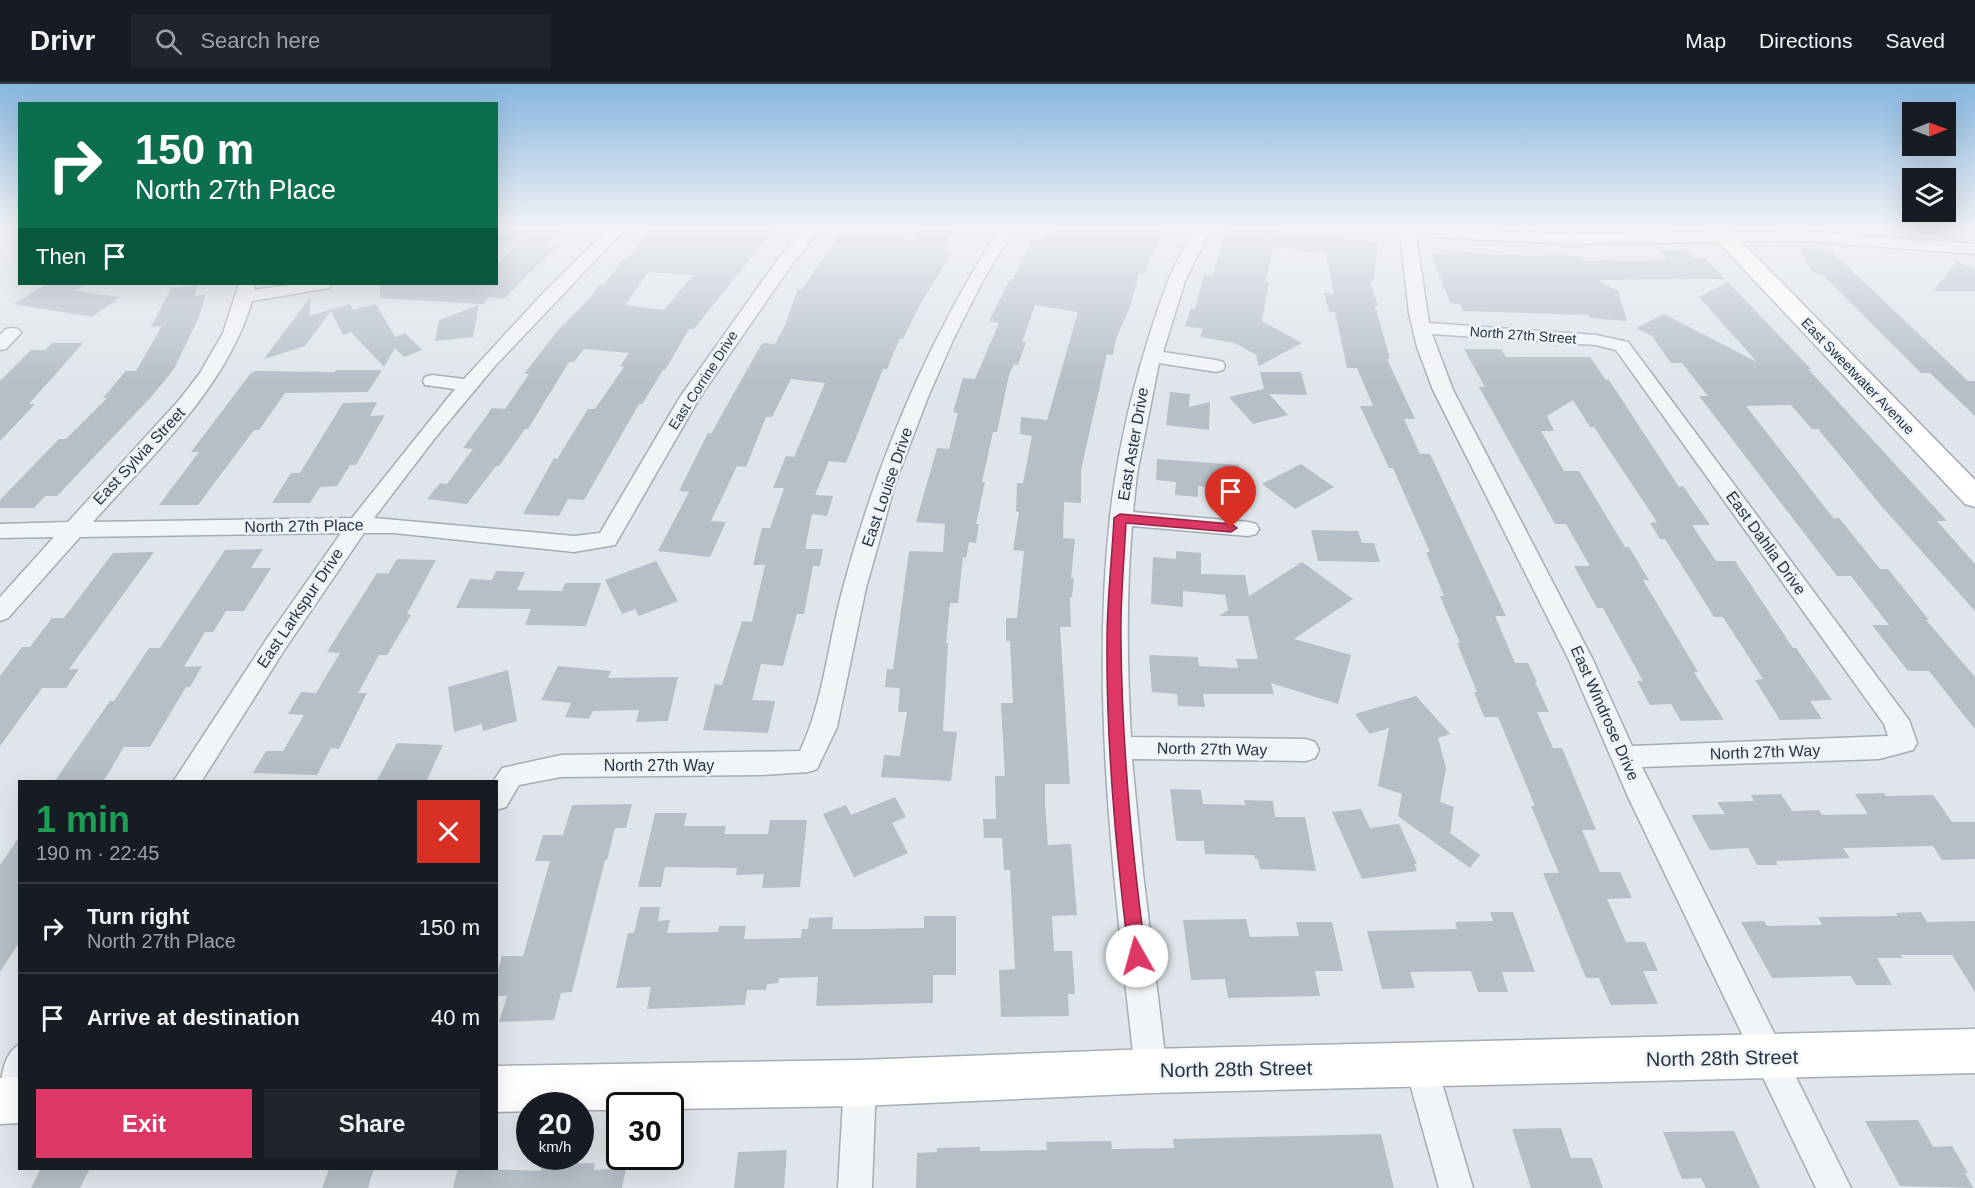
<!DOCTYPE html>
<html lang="en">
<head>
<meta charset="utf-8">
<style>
	body { margin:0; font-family:Helvetica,sans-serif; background:#20242c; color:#f1f3f6; height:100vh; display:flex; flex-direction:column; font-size:22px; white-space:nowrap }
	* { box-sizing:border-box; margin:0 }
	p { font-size:20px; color:#9ea1a6 }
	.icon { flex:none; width:33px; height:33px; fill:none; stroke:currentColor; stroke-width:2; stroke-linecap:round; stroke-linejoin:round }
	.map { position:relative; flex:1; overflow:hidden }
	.drawer { position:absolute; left:18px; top:696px; width:480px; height:390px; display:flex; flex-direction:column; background:#171b24; border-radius:0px; box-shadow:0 6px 24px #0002 }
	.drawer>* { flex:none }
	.top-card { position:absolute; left:18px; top:18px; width:480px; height:183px; border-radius:0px; box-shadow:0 6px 24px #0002; background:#0b6e4f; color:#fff; overflow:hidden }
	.needle { width:39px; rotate:89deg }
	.fabs { position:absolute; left:1902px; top:18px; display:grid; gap:12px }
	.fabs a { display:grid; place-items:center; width:54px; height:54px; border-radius:0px; background:#171b24; box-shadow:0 6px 24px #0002; font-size:30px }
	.speed { position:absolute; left:516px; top:1008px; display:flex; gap:12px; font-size:30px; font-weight:700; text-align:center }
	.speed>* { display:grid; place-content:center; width:78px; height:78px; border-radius:50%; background:#171b24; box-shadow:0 6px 24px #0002; line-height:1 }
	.speed small { font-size:15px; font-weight:400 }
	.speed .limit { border:3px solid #111; border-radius:9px; background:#fff; color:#111 }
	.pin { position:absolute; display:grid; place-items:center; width:51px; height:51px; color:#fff; margin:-62px -26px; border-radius:50% 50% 50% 0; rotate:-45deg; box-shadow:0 0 6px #0007 }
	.pin .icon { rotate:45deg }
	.me { position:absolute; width:66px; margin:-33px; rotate:353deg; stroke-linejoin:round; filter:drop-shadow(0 0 4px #0008) }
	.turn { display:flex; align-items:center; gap:21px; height:126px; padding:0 18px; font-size:27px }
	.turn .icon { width:78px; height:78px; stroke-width:2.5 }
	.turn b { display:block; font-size:42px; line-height:51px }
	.then { display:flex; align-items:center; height:57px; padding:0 18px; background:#0003; gap:12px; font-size:22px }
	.round { display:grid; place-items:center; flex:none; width:63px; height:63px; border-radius:0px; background:#20242c }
	.head { display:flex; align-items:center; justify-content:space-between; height:102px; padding:0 18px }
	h1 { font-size:36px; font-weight:800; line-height:45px; color:#1e9e55 }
	.primary-button { display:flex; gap:12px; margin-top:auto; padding:12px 18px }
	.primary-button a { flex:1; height:69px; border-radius:0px; background:#dc3765; color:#fff; font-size:24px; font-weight:800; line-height:69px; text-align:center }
	.primary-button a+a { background:#20242c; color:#f1f3f6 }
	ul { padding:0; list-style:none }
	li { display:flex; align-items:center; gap:18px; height:90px; padding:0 18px; border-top:2px solid #363941 }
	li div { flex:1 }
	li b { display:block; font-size:22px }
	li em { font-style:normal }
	header { display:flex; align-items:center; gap:36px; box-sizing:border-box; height:84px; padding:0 30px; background:#171b24; border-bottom:2px solid #363941 }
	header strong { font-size:28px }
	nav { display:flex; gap:33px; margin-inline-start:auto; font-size:21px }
	.search { width:420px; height:54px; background:#20242c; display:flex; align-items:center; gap:15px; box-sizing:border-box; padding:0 21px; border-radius:0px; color:#9ea1a6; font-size:22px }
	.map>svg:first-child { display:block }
	.building { fill:#b6bec8; fill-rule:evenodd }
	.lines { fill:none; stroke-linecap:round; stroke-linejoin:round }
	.street-casing { stroke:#a4acb5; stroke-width:3 }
	.secondary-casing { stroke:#a4acb5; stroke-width:3 }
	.street { fill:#f2f5f8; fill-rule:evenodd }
	.secondary { fill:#fff; fill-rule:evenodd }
	.route { fill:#dc3765; stroke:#8f2442; stroke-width:1.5 }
	.labels { text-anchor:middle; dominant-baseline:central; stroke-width:5; stroke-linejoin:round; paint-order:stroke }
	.far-street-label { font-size:14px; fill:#263443; stroke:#eff3f7 }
	.street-label { font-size:16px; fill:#263443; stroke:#eff3f7 }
	.near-street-label { font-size:20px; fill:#263443; stroke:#eff3f7 }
</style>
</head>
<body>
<header>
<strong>Drivr</strong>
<div class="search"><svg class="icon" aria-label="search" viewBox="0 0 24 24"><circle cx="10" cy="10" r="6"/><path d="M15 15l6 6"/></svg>Search here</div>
<nav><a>Map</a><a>Directions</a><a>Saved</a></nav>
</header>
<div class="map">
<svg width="1975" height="1104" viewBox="0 0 1975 1104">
	<rect width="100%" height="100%" fill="#dfe5ea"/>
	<g class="building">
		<polygon points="496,145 563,145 544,162 556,163 504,215 489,213 483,220 380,214 380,200 496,200 496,181 519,159 496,157"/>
		<path d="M653,145H774L694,245H689L665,286H663L642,320H639L584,416L568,415L559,432L523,430L554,374L557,375L588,325H595L624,283L620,282L629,269L584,265L574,278H569L528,345H525L499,382H496L467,420L427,415L440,399L447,400L473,365L463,364L492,324L505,325L529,290H524L558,246L588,216L600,200L604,201L623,175H627ZM648,188L693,191L664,226L625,221Z"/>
		<polygon points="919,145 955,145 944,166 953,167 922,217 903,255 900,254 887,285 883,285 846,379 829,377 815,411 833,412 827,432 812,430 805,465 823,465 820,482 813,482 804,530 797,530 783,582 761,580 752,616 775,617 768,649 703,646 715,600 722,601 742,537 752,538 765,481 753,481 762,444 770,444 784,404 773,404 786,372 794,373 825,299 791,295 772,333 766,333 746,383 737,382 711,437 726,438 710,473 658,467 689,408 679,407 708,349 711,350 762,259 775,260 785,241 798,205 802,205 843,146 913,155"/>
		<polygon points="1055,145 1164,145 1144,190 1139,189 1131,220 1116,255 1113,271 1107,270 1081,386 1081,419 1064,418 1063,454 1075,455 1071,494 1074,494 1072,513 1070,513 1071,543 1060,543 1070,700 1045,700 1045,720 1048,761 1071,760 1077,831 1052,832 1054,867 1072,867 1075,910 1068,910 1069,932 1001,933 999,886 1015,885 1010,786 1004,786 1002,754 984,754 983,735 996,735 995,692 1005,692 1001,619 1013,619 1010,557 1006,557 1006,534 1017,534 1024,467 1013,466 1019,428 1016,427 1017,399 1023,399 1032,352 1020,350 1021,333 1047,336 1078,228 1035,221 1022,258 1026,258 1018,281 1014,280 1009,291 997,348 993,348 982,398 985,398 976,440 979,440 976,459 969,458 966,474 963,473 958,519 950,519 946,559 948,559 943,647 957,648 951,697 881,693 884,671 900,672 907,628 898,628 900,604 885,603 887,585 893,585 909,467 943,468 945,440 916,438 937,364 949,365 958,329 953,328 963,294 975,295 999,239 989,237 1010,195 1013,195 1034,155 1044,157 1048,148 1053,149"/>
		<polygon points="1227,145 1278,145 1323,154 1324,150 1378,159 1374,197 1370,197 1378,222 1375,222 1390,275 1387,275 1415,335 1404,335 1420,370 1430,370 1506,532 1495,532 1515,579 1528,579 1537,598 1535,598 1549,628 1537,628 1553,664 1562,664 1596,746 1582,746 1600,788 1620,788 1632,814 1607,815 1626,858 1645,858 1658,887 1643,887 1658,920 1611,921 1599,894 1586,894 1543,789 1559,789 1531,722 1535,722 1498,633 1484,633 1474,608 1477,608 1457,559 1460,559 1440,512 1444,512 1426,468 1430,468 1393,384 1389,384 1360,322 1373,322 1357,284 1347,284 1335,228 1329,228 1324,209 1334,210 1326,170 1274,163 1265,198 1269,198 1262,237 1302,259 1259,282 1256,271 1235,259 1200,253 1203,245 1185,242 1191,224 1195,225 1204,190 1213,191"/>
		<polygon points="1798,163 1832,167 1837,175 1841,176 1968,297 1975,297 1975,332 1930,289 1921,289 1822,190 1812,188"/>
		<polygon points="1448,166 1502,171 1582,172 1585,177 1667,176 1659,166 1686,166 1695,174 1705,174 1725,195 1598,196 1618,207 1627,237 1590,234 1589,231 1463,227 1460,220 1450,219 1431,169 1449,170"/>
		<polygon points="1956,178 1975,184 1975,207 1933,207"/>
		<polygon points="1728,198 1811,285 1808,285 1947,437 1937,437 1975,480 1975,527 1884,425 1818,345 1812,345 1791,321 1746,322 1834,435 1839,434 1880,485 1888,485 1929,536 1926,536 1975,593 1975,645 1929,587 1908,587 1872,541 1889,541 1851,492 1837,492 1699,312 1708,312 1682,279 1671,279 1652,252 1636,244 1664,230 1757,278 1699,213"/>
		<polygon points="47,200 87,200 75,207 120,213 92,233 14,220"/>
		<polygon points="198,201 194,212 206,210 199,233 174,285 151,313 57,412 45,412 34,424 0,424 0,416 59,355 66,355 107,314 103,314 126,287 136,287 162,242 151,243 171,204"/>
		<polygon points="311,212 309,232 350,220 353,226 376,220 395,253 405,249 422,266 404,273 395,264 384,283 351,248 343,251 331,227 305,262 264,275"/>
		<polygon points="479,221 473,253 435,257 439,236"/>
		<polygon points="52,259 83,259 29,320 35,320 0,357 0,297 31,266 45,266"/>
		<polygon points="1464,265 1501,265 1506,273 1590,273 1606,296 1609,296 1679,403 1683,402 1710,441 1692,441 1716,477 1735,477 1793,564 1796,564 1832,616 1810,617 1822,635 1780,636 1755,596 1763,595 1723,533 1714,533 1665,455 1660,455 1650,439 1657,438 1594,343 1590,343 1573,316 1547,332 1554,347 1541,347 1564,387 1579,387 1625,463 1629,463 1649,496 1643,496 1698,588 1694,588 1724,636 1681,637 1671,620 1650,621 1637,597 1643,597 1603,524 1597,524 1574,482 1590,482 1566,440 1555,440 1479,303 1485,303"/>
		<polygon points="336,286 382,286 368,308 285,309 259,346 254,346 198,421 159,421 199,368 191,368 251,289 255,287 335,288"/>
		<polygon points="1260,288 1301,288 1307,311 1269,310 1288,331 1253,340 1229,313 1264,305"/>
		<polygon points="1170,308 1190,310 1189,323 1210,318 1209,346 1166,341"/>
		<polygon points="377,318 370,332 385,331 356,381 350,381 337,402 320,403 310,419 272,419 291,389 300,389 343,319"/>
		<polygon points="1157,375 1239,381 1239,406 1198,402 1198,413 1175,411 1176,398 1156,396"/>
		<polygon points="1301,380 1334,403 1295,425 1262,400"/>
		<polygon points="1311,446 1358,447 1362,459 1374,459 1380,478 1318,477"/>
		<polygon points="263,465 251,484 271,484 244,527 226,527 213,548 205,548 184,583 202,582 190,603 186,603 150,663 124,663 103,698 54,698 110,617 114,617 149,564 160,564 225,466"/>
		<polygon points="1176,467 1201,469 1201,490 1245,491 1249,512 1302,478 1353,515 1294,555 1351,571 1338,620 1271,599 1274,610 1203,610 1205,623 1178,622 1177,610 1152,608 1149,571 1198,573 1199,582 1238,584 1236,575 1258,575 1248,532 1219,532 1228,526 1225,511 1183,507 1183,523 1151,520 1153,473 1176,475"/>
		<polygon points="154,468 69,585 79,585 66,604 42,604 0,662 0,592 22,563 30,563 52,534 64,534 113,469"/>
		<polygon points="397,475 436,476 407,530 411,531 387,571 379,571 358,609 367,609 339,665 331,664 317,691 253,689 266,667 283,667 304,631 288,630 301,608 316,609 340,569 327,568 377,489 388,490"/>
		<polygon points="656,477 678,517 639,532 635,525 622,530 605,496"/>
		<polygon points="496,487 525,488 517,506 562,507 565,499 601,499 586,542 525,541 531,525 456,524 470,495 492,496"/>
		<polygon points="558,582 611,587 608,594 678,593 668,637 636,638 639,626 593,627 589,635 565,633 571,619 541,616"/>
		<polygon points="508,586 517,637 483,647 482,640 454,648 448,603"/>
		<polygon points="1416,612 1450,650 1438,654 1446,684 1440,718 1454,723 1450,749 1480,771 1470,784 1398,732 1402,710 1378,702 1389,644 1370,650 1355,630"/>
		<polygon points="397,659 443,661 426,698 376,698"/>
		<polygon points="1170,705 1201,706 1203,720 1245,721 1244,716 1273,717 1275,733 1305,733 1316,787 1260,785 1258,775 1255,775 1254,771 1205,770 1204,757 1178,757 1176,756"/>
		<polygon points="1884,709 1886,712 1933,711 1952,738 1975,738 1975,775 1942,776 1933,762 1843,764 1850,774 1776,777 1778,781 1757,781 1748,764 1710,766 1691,731 1725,730 1717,718 1754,717 1751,711 1781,710 1792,727 1819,726 1822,731 1868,730 1855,710"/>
		<polygon points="895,713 906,733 892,739 908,769 854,793 823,730 846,721 851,731"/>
		<polygon points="632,720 626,744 615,744 607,776 605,776 572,908 561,909 554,936 499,938 507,912 496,912 496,892 502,872 523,872 550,777 535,777 543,751 563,751 572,721"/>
		<polygon points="1361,725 1370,744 1399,740 1417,780 1414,780 1417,787 1362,795 1332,728"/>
		<polygon points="655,729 687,729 684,742 726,742 724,750 768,750 770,736 807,736 800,803 762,804 764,790 736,791 737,784 665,783 661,803 638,803"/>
		<polygon points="20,752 20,857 0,888 0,781"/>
		<polygon points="640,823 660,823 658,837 670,836 667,849 718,848 719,842 746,842 744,855 801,854 802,845 808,845 809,834 833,833 832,845 869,845 924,844 924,832 956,832 956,891 933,891 933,919 816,922 818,893 779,894 778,899 767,900 766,906 747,906 745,921 647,925 651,903 616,904 628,849 634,849"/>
		<polygon points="1490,828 1513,828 1535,888 1502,888 1508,908 1478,908 1471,887 1410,888 1415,904 1382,905 1367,847 1457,845 1455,838 1493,837"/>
		<polygon points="1921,828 1927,838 1975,837 1975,908 1952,871 1900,871 1903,874 1877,874 1892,901 1856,901 1851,892 1772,894 1741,838 1764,837 1767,842 1822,841 1818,833 1898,832 1896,829"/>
		<polygon points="1246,835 1250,853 1299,852 1296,838 1332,838 1343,887 1315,887 1320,912 1228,914 1225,895 1191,896 1183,836"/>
		<polygon points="1918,1036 1933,1063 1952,1062 1968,1089 1965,1089 1973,1104 1900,1102 1865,1037"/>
		<polygon points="1561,1044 1571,1074 1592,1074 1603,1104 1531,1104 1512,1045"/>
		<polygon points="1734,1047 1760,1104 1706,1104 1701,1094 1682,1095 1663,1048"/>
		<polygon points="1381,1050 1394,1104 916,1104 917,1069 937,1068 937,1064 980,1063 980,1067 1047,1066 1046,1058 1111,1057 1112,1065 1174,1064 1173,1055"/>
		<polygon points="787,1066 784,1104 734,1104 738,1068"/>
		<polygon points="595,1079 594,1086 626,1084 622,1104 453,1104 458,1084 541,1087 542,1080"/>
		<polygon points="41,1084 90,1084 80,1104 31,1104"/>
		<polygon points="374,1084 368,1104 322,1104 329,1085"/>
	</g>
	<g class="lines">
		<g class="street-casing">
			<g id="street">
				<path d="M608,145H625L495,282L435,354L374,434L574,452L600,449L680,313L778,175L804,145H820L790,183L700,313L615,461L574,468L394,449H364L285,565L201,698H173L268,553L341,449L80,453L8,534L0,537V513L54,453L0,454V440L68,438L180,315L200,289L223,249L239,200H255L254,206L295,200H332L329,204L323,205L252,217C226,305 152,371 93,438L352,434L455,305L425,301L423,297L425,293L432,291L464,295L545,207Z"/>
				<path d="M999,145H1015L983,196L953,256L928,313L896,397L866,504L837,643L817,685L808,688L761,691L561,693L519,701L506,723L496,726V698H493L502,684L561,671L800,667C824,616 828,558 843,504C877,377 928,256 999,145Z"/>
				<path d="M1195,145H1211L1185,197L1163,268L1216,276L1223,278L1225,282L1223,286L1216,288L1159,279L1137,390L1133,428L1248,438L1256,440L1259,445L1256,450L1248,452L1132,442C1126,513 1127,583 1131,653L1306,655L1315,658L1319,666L1315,674L1306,677L1132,675L1143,789L1167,987L1163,999L1151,1003L1139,999L1135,987C1115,804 1090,616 1110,433C1119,352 1140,273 1168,197C1175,179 1186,162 1195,145Z"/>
				<path d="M1392,145H1445L1565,150L1803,147L1975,160V170L1803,157L1565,160L1416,152L1429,239L1596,251L1628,258L1909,636L1917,659L1913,666L1879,675L1642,683L1851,1104H1816L1629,715L1569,576L1433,306L1417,263L1409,229L1400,150ZM1432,250L1596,261L1616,266L1884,640L1888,652L1632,662L1593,576L1453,306Z"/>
				<polygon points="12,244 18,245 21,249 6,265 0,266 0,251 6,245"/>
				<path d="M20,960C20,986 28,1016 0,1028C0,1003 0,971 20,960Z"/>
				<polygon points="1421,966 1432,971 1437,982 1473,1104 1439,1104 1405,982 1410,971"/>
				<polygon points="860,983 872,987 876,999 872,1104 838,1104 844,999 848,987"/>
			</g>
		</g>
		<g class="secondary-casing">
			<g id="secondary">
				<polygon points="1706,145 1729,145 1975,396 1975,423 1965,420"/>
				<polygon points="1975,945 1975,989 1151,1009 860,1022 670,1025 670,1022 620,1022 620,1026 580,1026 580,1022 530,1022 530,1027 496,1028 496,982 860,976 1151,965"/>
				<polygon points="20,993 20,1039 0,1040 0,994"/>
			</g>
		</g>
		<use href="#street" class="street"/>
		<use href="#secondary" class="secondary"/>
	</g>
	<linearGradient id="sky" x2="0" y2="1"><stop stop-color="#87b6de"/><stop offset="0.48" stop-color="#f1f3f6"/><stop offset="1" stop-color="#f1f3f6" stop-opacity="0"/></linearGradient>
	<rect width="1975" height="299" fill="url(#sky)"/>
	<path class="route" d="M1120,430L1231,440L1237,444L1231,448L1126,439C1124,478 1120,518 1121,558C1122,662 1132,769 1146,872L1144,878L1137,881L1131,878L1129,872C1116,768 1106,662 1107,557C1107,516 1112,475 1114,434Z"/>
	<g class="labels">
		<g class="far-street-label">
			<text transform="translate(1523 251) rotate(4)">North 27th Street</text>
			<text transform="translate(1858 292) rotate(46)">East Sweetwater Avenue</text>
			<text transform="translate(703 296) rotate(-57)">East Corrine Drive</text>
		</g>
		<g class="street-label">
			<text transform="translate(1133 360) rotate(-80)">East Aster Drive</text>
			<text transform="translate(139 372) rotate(-47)">East Sylvia Street</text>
			<text transform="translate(887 403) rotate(-71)">East Louise Drive</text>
			<text transform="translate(304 442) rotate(-1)">North 27th Place</text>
			<text transform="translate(1766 459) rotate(54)">East Dahlia Drive</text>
			<text transform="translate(300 524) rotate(-56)">East Larkspur Drive</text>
			<text transform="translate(1605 629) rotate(66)">East Windrose Drive</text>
			<text transform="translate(1212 665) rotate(1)">North 27th Way</text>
			<text transform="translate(1765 668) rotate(-2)">North 27th Way</text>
			<text x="659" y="681">North 27th Way</text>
		</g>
		<g class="near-street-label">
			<text transform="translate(1722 974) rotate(-1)">North 28th Street</text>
			<text transform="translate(1236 985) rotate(-1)">North 28th Street</text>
		</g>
	</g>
</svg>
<div class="fabs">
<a><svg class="needle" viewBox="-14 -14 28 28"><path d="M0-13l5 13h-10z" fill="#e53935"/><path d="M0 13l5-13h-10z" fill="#9ea1a6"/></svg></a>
<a><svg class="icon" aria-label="layers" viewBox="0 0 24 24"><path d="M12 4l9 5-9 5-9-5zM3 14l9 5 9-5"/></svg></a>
</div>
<div class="speed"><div>20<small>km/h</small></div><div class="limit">30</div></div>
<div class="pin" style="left:1231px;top:444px;background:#d93025"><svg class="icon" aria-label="arrive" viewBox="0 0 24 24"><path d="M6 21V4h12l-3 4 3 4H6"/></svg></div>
<svg class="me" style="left:1137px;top:872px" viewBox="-20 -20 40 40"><circle r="19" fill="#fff"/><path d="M0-13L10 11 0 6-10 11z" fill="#dc3765"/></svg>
<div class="top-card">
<div class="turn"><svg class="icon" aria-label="right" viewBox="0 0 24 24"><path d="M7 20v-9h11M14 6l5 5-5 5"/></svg><div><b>150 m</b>North 27th Place</div></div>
<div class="then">Then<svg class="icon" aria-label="arrive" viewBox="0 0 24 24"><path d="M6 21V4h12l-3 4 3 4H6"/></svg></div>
</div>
<section class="drawer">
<div class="head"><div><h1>1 min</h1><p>190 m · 22:45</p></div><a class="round" style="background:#d93025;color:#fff"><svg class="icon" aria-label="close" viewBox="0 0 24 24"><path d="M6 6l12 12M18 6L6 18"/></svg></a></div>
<ul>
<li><svg class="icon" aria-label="right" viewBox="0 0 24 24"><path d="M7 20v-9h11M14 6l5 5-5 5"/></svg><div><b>Turn right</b><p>North 27th Place</p></div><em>150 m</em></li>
<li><svg class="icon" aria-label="arrive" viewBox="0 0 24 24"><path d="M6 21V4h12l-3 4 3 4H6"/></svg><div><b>Arrive at destination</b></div><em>40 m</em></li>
</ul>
<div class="primary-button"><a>Exit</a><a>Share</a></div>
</section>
</div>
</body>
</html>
